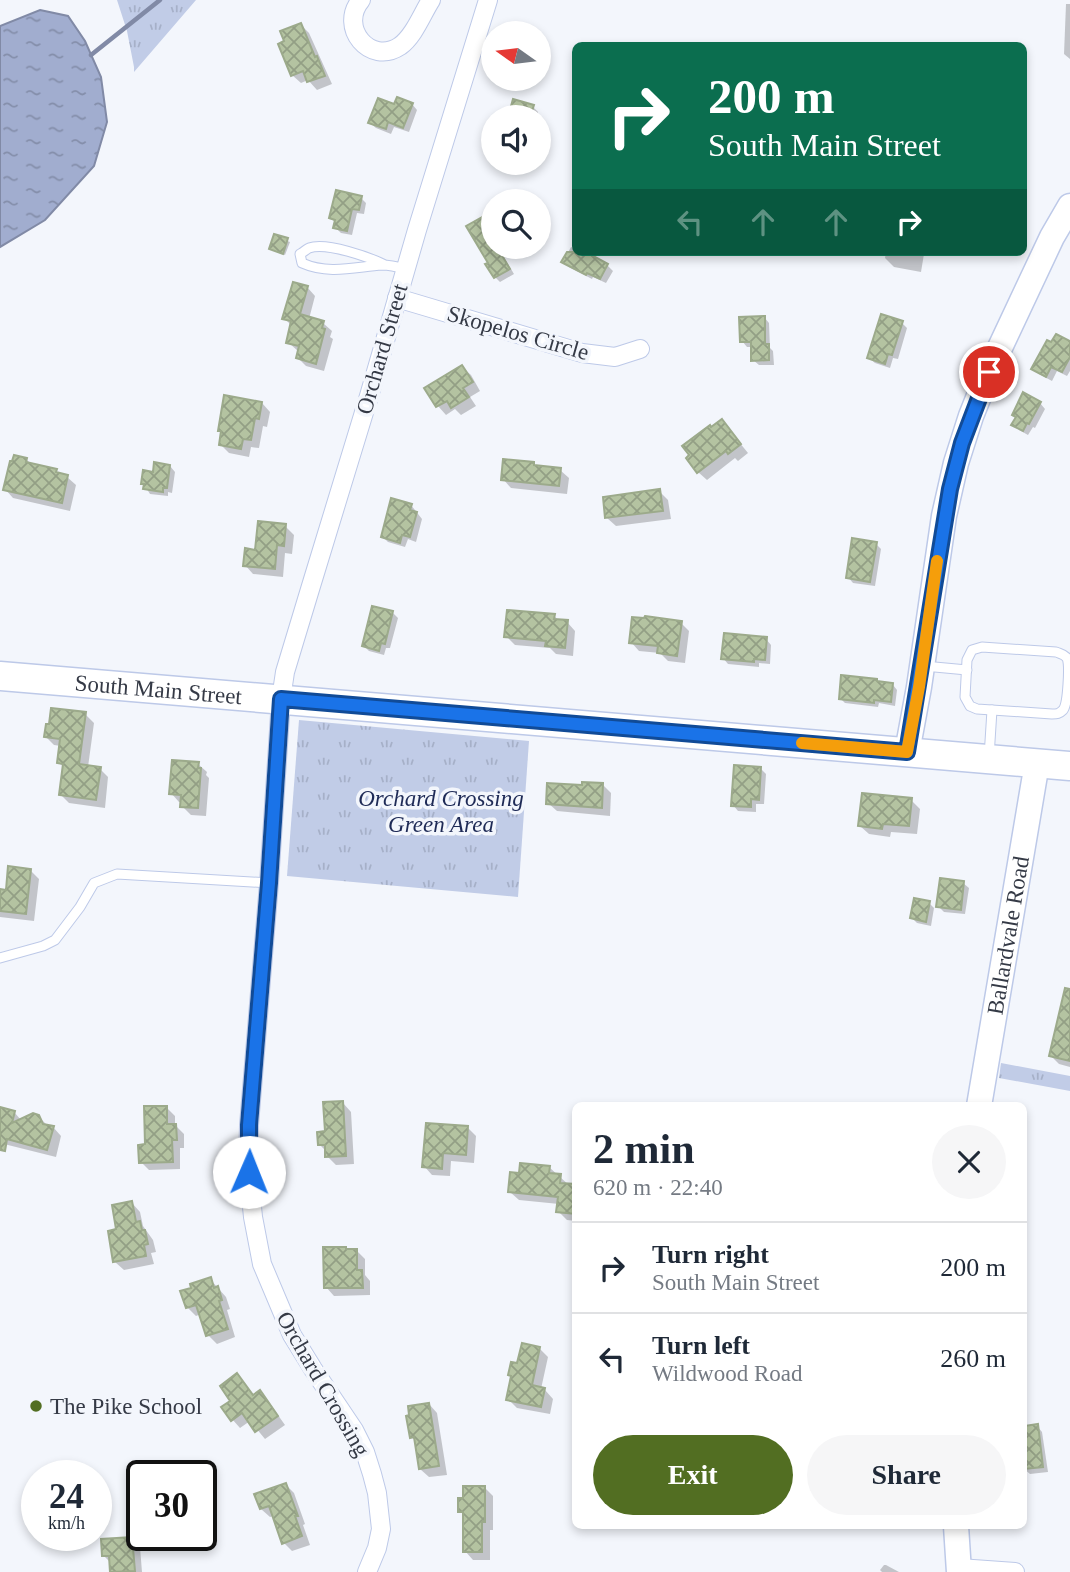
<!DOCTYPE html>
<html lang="en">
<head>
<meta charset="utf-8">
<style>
	body { margin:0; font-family:Georgia,serif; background:#f6f6f7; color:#1f2937; height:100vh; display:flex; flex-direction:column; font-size:26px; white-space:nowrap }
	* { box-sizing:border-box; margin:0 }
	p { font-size:23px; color:#747a83 }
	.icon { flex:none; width:38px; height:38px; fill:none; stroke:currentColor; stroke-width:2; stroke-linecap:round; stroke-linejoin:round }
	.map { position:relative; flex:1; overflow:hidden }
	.side { position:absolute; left:572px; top:1102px; width:455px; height:427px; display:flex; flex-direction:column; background:#fff; border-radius:10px; box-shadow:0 4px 10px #0003 }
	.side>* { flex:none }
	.guide { position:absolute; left:572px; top:42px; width:455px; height:214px; border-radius:10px; box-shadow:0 4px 10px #0003; background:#0b6e4f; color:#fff; overflow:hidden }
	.needle { width:46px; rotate:284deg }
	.tools { position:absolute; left:481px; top:21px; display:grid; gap:14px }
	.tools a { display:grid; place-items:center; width:70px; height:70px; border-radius:50%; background:#fff; box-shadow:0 4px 10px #0003; font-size:35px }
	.speed { position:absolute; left:21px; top:1460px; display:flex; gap:14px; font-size:35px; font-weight:700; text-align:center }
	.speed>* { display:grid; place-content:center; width:91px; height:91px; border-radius:50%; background:#fff; box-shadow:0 4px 10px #0003; line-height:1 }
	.speed small { font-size:18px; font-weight:400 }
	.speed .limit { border:4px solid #111; border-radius:10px; background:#fff; color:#111 }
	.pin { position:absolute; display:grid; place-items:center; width:60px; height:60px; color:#fff; margin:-30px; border:4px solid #fff; border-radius:50%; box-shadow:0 2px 7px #0007 }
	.me { position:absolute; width:77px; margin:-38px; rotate:1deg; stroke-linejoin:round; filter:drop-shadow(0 0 5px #0008) }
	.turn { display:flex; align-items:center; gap:24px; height:147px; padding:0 21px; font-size:32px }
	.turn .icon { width:91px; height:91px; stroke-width:2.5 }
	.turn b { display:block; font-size:49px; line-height:60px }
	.lanes { display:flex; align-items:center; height:66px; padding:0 21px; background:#0003; justify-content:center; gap:35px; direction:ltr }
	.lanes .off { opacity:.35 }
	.round { display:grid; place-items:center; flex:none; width:74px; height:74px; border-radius:37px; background:#f6f6f7 }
	.head { display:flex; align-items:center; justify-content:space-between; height:119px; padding:0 21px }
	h1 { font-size:42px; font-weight:700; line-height:52px }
	.button { display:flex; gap:14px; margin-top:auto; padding:14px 21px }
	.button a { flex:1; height:80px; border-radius:42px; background:#526e22; color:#fff; font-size:28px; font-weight:700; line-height:80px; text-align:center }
	.button a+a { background:#f6f6f7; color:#1f2937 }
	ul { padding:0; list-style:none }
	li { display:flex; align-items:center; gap:21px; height:91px; padding:0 21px; border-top:2px solid #e0e1e3 }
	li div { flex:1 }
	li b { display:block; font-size:26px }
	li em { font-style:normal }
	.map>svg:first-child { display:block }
	.park { fill:url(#park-tufts) }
	.water { fill:url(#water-ripples); stroke:#818aa6; stroke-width:2 }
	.shadow { fill:#0003 }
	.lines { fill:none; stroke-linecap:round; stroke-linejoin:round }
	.stream { stroke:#818aa6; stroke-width:4.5 }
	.building { fill:url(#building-cross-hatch); stroke:#9caa8b; stroke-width:2 }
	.lane-casing { stroke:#bdc9e8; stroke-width:11 }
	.street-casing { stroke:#bdc9e8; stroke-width:20 }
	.secondary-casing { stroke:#bdc9e8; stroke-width:27 }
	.primary-casing { stroke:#bdc9e8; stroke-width:31 }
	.lane { stroke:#fff; stroke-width:9 }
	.street { stroke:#fff; stroke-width:18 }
	.secondary { stroke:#fff; stroke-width:24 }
	.primary { stroke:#fff; stroke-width:28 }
	.route-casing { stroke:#114b97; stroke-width:18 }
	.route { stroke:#1a73e8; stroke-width:12 }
	.slow { stroke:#f59e0b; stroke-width:12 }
	.poi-dot { fill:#526e22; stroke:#f3f6fc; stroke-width:2.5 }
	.labels { text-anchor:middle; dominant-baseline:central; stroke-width:7; stroke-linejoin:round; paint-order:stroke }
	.street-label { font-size:23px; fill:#353a46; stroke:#f3f6fc }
	.park-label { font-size:23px; font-style:italic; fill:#1e2a56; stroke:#f3f6fc }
	.poi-label { font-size:23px; fill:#353a46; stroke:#f3f6fc; text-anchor:start }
</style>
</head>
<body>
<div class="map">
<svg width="1070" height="1572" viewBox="0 0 1070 1572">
	<defs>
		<pattern id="park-tufts" width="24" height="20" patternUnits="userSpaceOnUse" patternTransform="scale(1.75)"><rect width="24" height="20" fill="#c1cce7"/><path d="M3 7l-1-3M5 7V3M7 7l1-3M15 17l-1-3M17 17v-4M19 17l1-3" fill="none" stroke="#a6b0c8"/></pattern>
		<pattern id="water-ripples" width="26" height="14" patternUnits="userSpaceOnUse" patternTransform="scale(1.75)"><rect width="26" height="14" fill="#a1adcf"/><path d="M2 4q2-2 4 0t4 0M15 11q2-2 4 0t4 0" fill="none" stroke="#848eaa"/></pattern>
		<pattern id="building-cross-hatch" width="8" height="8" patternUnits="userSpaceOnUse" patternTransform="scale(1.75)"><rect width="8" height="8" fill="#b4c3a1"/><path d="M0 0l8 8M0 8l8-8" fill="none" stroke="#939f85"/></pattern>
	</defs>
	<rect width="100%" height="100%" fill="#f3f6fc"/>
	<g class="park">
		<polygon points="117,0 196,0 134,72 134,67 127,31"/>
		<polygon points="299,720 529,741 518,897 287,876"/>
		<polygon points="1001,1063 1070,1076 1070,1091 999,1078"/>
	</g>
	<polygon class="water" points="40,10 68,16 85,41 101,77 107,122 94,166 45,220 0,247 0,26"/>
	<g class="shadow">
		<polygon points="1066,4 1070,4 1070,59 1064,54"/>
		<polygon points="301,25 309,33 332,84 317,90 308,80 301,83 292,75"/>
		<polygon points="514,101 533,107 538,112 537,117 510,117"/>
		<polygon points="412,104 417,110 409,132 394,127 391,134 376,128 370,123 396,107"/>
		<polygon points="361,198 366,203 364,214 357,213 352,235 341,233 335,227 336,223 331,218"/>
		<polygon points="484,218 494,231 494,247 503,247 499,249 514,274 500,282 495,277 490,263"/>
		<polygon points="275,236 290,242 285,255 271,249"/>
		<polygon points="571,247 576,249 576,252 582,252 607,265 613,271 606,283 593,277 592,279 569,267 563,262"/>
		<polygon points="886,252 923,252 924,254 921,272 894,267 885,258"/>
		<polygon points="307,287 315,296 309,319 323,323 332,331 330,337 333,339 324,371 306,366 298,358 299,352 288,342 292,326 284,318"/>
		<polygon points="764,317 769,323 770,348 773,351 774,365 759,365 753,360 753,347 747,347 742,341"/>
		<polygon points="902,323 907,328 898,359 893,358 890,368 875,363 869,358"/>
		<polygon points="1070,343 1070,371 1067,376 1057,371 1052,381 1039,374 1033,369"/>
		<polygon points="462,367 471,375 480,391 470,397 476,406 461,415 455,409 446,415 438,406 427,388"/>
		<polygon points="262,403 270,412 267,427 263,426 259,448 251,447 249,457 229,453 221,445 223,433 220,430"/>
		<polygon points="1040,403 1045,409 1035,428 1033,427 1028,435 1019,430 1014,424"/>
		<polygon points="722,421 748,453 738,461 735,458 707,480 698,472 712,429"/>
		<polygon points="15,457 27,460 32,465 56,471 60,475 67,477 76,485 70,511 13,498 5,489"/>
		<polygon points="533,464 537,467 560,470 569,478 567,494 511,488 503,479"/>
		<polygon points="170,466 175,472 172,493 168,492 168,496 150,494 143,483 154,474"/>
		<polygon points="659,491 668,500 671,519 616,526 607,518"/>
		<polygon points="411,505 422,519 416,542 408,539 405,547 388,542 383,537"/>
		<polygon points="285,526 294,535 292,554 285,553 283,577 253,574 245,565 256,551"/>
		<polygon points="876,544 881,549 875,586 853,583 848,577"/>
		<polygon points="392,612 398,618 390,648 386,648 384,655 369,651 364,646"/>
		<polygon points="554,616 560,621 567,622 575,631 573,656 556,654 550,648 515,645 506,636"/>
		<polygon points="681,623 689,631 685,663 668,661 660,653 639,651 631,642"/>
		<polygon points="766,639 771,645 770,664 759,663 759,667 728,664 723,658"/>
		<polygon points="879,683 893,685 897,690 895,706 879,703 878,707 845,703 840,698"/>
		<polygon points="85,714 94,723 88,767 100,769 108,777 105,808 69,803 61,795 64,767 59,763 61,746 54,745 46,737"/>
		<polygon points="198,764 207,772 206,775 209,778 206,816 191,815 182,806 182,802 179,802 171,793"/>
		<polygon points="760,768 766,774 764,804 756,804 756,812 738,811 733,805"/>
		<polygon points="602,784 611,793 610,816 557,811 548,803 583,786"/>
		<polygon points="911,800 920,809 917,834 891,832 890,837 869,834 860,826"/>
		<polygon points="30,870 39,879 34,921 0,917 0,891 7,892"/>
		<polygon points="963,883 969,888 965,914 944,912 938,906"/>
		<polygon points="929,903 934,908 931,926 917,923 912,918"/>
		<polygon points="1070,1012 1070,1067 1059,1064 1051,1056"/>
		<polygon points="343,1103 351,1112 354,1164 336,1165 327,1156 327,1152 320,1145"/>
		<polygon points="166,1107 175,1116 175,1125 184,1134 184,1148 180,1148 180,1169 149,1170 141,1162"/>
		<polygon points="0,1109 14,1112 21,1120 38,1116 47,1125 53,1127 61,1136 56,1157 0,1143"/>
		<polygon points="468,1128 476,1136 474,1163 451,1161 450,1176 432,1175 424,1166"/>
		<polygon points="549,1167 570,1186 576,1186 576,1221 567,1220 558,1211 559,1204 519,1200 510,1192 521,1175"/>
		<polygon points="132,1203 140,1212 143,1226 153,1240 156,1252 151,1253 154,1264 124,1270 115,1262 119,1231"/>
		<polygon points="345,1248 348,1250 356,1250 365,1259 365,1275 370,1281 370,1295 334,1296 326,1287"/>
		<polygon points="210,1279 226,1297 230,1309 227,1310 235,1337 217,1344 208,1335 201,1314 196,1316 187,1307"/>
		<polygon points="539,1348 548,1357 541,1389 545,1390 553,1399 550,1414 517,1408 508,1399 513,1378 510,1375"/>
		<polygon points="237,1375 255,1396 260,1392 268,1401 285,1425 265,1439 250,1421 240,1428 232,1419 233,1401"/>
		<polygon points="429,1404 437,1413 447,1475 429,1477 420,1469 416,1442 412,1437"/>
		<polygon points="1037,1426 1042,1432 1048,1472 1030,1474 1024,1469 1024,1428"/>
		<polygon points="286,1485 294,1493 305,1524 303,1525 310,1545 292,1551 284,1543 274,1516 270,1517 261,1509"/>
		<polygon points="485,1488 493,1496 493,1530 490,1530 490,1560 473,1560 465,1551 465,1515 460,1511 465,1499"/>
		<polygon points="132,1539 140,1547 142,1572 112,1572 111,1563 104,1556"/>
		<polygon points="884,1565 886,1565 899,1572 882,1572 880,1570"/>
	</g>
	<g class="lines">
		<polyline class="stream" points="91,55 160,0"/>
	</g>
	<g class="building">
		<polygon points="301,23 315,57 317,56 325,76 307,82 303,71 291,76 278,44 284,41 280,31"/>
		<polygon points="397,97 413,103 403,128 388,122 386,129 368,123 378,98 394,104"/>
		<polygon points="513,99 534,105 530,117 508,117"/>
		<polygon points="336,190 362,196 359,210 352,209 347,231 333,228 335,220 329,218"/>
		<polygon points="484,216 494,232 494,247 497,247 510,269 494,278 485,264 488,263 466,226"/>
		<polygon points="274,234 288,238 283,254 269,249"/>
		<polygon points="567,252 586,252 608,264 600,279 587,273 586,275 561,262"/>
		<polygon points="293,282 308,286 300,314 324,321 322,328 325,329 316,364 296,358 299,346 286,343 291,321 282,319"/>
		<polygon points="881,314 903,321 892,355 888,354 885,364 867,358"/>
		<polygon points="765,316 765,344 769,344 769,360 751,361 751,342 740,342 739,317"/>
		<polygon points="1056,334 1070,341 1070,357 1062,372 1051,367 1046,377 1031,369 1047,340 1051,342"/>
		<polygon points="462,365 473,382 463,388 469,397 451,408 447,401 436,407 424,388"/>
		<polygon points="1023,392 1041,402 1029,424 1027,423 1023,431 1011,425 1016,417 1012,415"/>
		<polygon points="224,395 262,402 259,419 255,418 251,440 243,439 241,449 219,445 221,431 218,431"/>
		<polygon points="722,419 741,444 728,454 726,451 697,473 686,458 689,455 682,446 710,425 711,427"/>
		<polygon points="14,455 27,458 26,462 57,469 56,472 68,475 62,503 3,490 10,461 12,461"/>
		<polygon points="503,459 534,462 534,465 561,468 559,486 501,480"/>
		<polygon points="154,462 170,465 167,488 163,488 163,492 143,489 144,484 141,484 143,470 153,472"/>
		<polygon points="660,489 663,511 605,518 603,497"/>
		<polygon points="391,498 412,504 410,510 417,512 410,537 402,535 400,543 381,537"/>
		<polygon points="258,521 286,524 284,546 277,545 275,569 243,566 245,548 255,550"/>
		<polygon points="852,538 877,542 870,582 846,578"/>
		<polygon points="372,606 393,611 385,644 381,643 379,651 362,646"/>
		<polygon points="507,610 555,614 554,619 568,620 565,648 545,646 546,641 504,637"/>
		<polygon points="645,616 682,621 677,656 657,653 658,646 629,643 632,617 644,618"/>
		<polygon points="724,633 767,637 765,660 754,659 754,662 721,659"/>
		<polygon points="841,675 877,679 877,681 893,683 891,702 874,700 874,703 839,699"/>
		<polygon points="51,708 86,712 79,764 101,767 96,800 59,795 63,764 57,763 60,739 44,737 46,724 49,724"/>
		<polygon points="172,760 199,762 198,768 201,768 198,808 180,807 181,795 169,794"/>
		<polygon points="734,765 761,767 759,800 751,799 751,807 731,806"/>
		<polygon points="582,782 603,783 602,808 546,804 547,783 582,785"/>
		<polygon points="862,793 912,798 909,826 883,824 882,829 858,826"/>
		<polygon points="8,866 31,869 26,914 0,911 0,889 6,890"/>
		<polygon points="940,878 964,881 961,910 936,907"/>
		<polygon points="914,898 930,901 926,922 910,918"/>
		<polygon points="1065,988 1070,989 1070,1061 1049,1056"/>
		<polygon points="343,1101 346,1156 325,1157 325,1145 318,1145 317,1132 325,1131 323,1102"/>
		<polygon points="144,1106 167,1106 167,1124 176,1124 177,1140 172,1140 173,1162 139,1163 138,1145 145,1144"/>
		<polygon points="0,1107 15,1111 12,1123 33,1113 39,1115 43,1124 54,1126 47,1150 7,1139 5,1151 0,1150"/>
		<polygon points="426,1123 468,1126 466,1155 443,1153 442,1169 422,1167"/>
		<polygon points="520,1163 550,1166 549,1173 561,1174 560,1183 576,1184 576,1214 556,1212 558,1197 508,1192 510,1172 519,1173"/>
		<polygon points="132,1201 136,1222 140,1221 142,1230 145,1230 148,1244 144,1245 146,1256 113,1262 108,1231 116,1229 112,1205"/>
		<polygon points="323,1247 346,1247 346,1249 357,1249 357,1270 362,1270 363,1288 324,1288"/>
		<polygon points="211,1277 214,1288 218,1286 222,1300 219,1301 228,1329 206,1336 196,1305 186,1308 180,1291 191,1288 190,1284"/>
		<polygon points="522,1343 540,1347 532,1385 545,1388 541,1407 506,1400 511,1376 508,1375 511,1362 517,1363"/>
		<polygon points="237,1373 253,1395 260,1390 278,1416 255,1432 242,1413 231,1421 221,1407 230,1401 220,1386"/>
		<polygon points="429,1403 439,1466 419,1469 414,1437 410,1438 406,1416 409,1415 408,1406"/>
		<polygon points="1038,1424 1043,1467 1024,1469 1024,1426"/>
		<polygon points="286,1483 298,1516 295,1516 302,1536 282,1544 269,1506 260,1509 254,1494"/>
		<polygon points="463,1486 485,1486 485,1522 482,1522 482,1552 463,1552 463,1512 458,1512 458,1498 463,1498"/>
		<polygon points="132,1537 135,1571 110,1572 109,1556 102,1556 101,1539"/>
	</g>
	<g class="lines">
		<g class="lane-casing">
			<g id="lane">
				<path d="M385,265C369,257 327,242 309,248C308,248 301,254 300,254L302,263C329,275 355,267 382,265C390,265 398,267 405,269"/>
				<path d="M982,647L1056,652C1061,654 1064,654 1067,658C1070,665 1068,704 1063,710C1059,714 1057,714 1052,714L977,709L970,706L965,697L967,660L972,650Z"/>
				<polyline points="924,666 967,670"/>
				<polyline points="989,757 992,710"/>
				<polyline points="0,958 43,946 55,940 80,907 94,883 117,874 269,883"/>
			</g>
		</g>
		<g class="street-casing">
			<g id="street">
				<path d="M361,0C338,27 370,66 400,46C414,36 422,14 431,0"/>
				<polyline points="397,298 582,353 615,357 640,349"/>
				<polyline points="959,1568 1015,1572"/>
				<polyline points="367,1572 377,1548 381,1529 377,1493 372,1474 365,1452 354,1430 313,1369 292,1335 262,1264 253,1217 248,1166 249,1125 269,883 281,699 285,672 311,586 369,396 417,230 488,0"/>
			</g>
		</g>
		<g class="secondary-casing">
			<g id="secondary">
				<polyline points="907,752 919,687 944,516 956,463 971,416 989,371 1052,237 1070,206"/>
				<path id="s1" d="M979,1106L1037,763"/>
				<polyline points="956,1526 959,1572"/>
			</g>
		</g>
		<g class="primary-casing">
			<g id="primary">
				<path id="s2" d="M0,676L1070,766"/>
			</g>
		</g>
		<use href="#lane" class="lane"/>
		<use href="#street" class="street"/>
		<use href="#secondary" class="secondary"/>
		<use href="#primary" class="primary"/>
	</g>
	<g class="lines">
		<g class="route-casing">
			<polyline id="route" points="249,1172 249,1125 269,883 281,699 907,752 950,489 962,443 989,372"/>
		</g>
		<use href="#route" class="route"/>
		<polyline class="slow" points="802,743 907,752 919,687 937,561"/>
	</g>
	<circle class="poi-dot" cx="36" cy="1406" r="7"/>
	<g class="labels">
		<g class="street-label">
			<text transform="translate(518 333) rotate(16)">Skopelos Circle</text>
			<text transform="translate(382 349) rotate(-74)">Orchard Street</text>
			<text stroke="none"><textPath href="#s2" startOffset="159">South Main Street</textPath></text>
			<text stroke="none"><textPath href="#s1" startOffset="173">Ballardvale Road</textPath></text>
			<text transform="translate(323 1384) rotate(60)">Orchard Crossing</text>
		</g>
		<g class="park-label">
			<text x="441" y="798">Orchard Crossing<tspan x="441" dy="26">Green Area</tspan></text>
		</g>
		<g class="poi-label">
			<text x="50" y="1406">The Pike School</text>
		</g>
	</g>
</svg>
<div class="tools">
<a><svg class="needle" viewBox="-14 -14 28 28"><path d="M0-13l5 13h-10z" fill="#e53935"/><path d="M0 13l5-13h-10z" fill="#747a83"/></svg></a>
<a><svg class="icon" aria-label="sound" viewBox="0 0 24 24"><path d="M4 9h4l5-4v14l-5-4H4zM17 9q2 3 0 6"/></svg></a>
<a><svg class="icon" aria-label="search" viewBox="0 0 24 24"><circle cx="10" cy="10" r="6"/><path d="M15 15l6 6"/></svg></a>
</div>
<div class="speed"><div>24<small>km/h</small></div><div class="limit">30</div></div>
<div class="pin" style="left:989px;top:372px;background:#d93025"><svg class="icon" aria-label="arrive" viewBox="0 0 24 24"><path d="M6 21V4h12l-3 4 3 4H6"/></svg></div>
<svg class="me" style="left:249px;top:1172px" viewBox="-20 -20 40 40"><circle r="19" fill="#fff"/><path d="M0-13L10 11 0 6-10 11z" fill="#1a73e8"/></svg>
<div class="guide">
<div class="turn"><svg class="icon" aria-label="right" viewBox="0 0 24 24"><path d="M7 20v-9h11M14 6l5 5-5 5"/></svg><div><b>200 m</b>South Main Street</div></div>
<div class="lanes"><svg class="icon off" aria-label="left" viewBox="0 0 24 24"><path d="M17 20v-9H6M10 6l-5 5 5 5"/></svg><svg class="icon off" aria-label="ahead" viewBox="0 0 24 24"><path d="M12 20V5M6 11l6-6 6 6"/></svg><svg class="icon off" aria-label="ahead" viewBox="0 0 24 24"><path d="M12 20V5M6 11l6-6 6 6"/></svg><svg class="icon" aria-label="right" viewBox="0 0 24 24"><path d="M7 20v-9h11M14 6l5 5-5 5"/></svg></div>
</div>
<section class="side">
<div class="head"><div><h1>2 min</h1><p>620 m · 22:40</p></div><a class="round"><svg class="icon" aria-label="close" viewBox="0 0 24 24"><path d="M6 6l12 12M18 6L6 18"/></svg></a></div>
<ul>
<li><svg class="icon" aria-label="right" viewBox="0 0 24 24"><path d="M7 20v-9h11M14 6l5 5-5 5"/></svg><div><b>Turn right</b><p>South Main Street</p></div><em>200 m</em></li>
<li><svg class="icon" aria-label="left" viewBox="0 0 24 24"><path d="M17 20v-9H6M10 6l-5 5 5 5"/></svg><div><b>Turn left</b><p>Wildwood Road</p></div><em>260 m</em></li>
</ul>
<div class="button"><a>Exit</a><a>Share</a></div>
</section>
</div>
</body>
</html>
